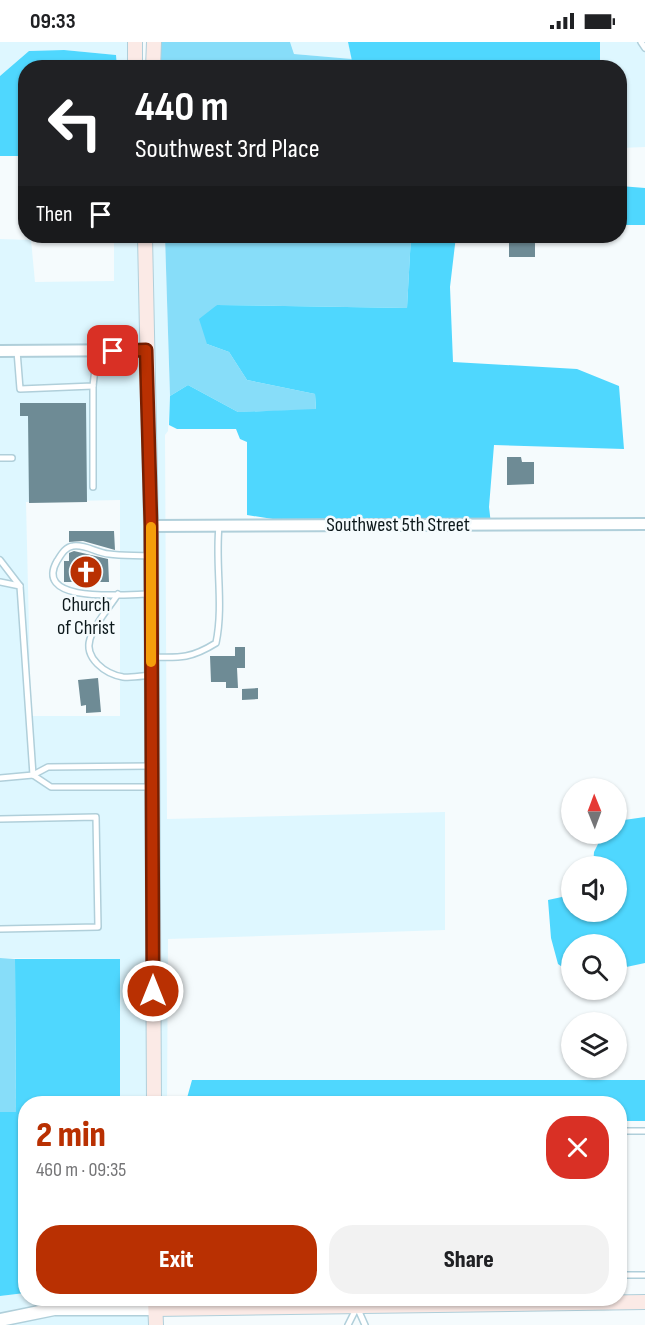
<!DOCTYPE html>
<html lang="en">
<head>
<meta charset="utf-8">
<style>
	body { margin:0; font-family:"Sofia Sans Condensed",sans-serif; background:#f2f2f2; color:#202124; height:100vh; display:flex; flex-direction:column; font-size:22px; white-space:nowrap }
	* { box-sizing:border-box; margin:0 }
	p { font-size:20px; color:#757577 }
	.icon { flex:none; width:33px; height:33px; fill:none; stroke:currentColor; stroke-width:2; stroke-linecap:round; stroke-linejoin:round }
	.map { position:relative; flex:1; overflow:hidden }
	.side { position:absolute; left:18px; top:1054px; width:609px; height:210px; display:flex; flex-direction:column; background:#fff; border-radius:24px; box-shadow:0 2px 4px #0004 }
	.side>* { flex:none }
	.hud { position:absolute; left:18px; top:18px; width:609px; height:183px; border-radius:24px; box-shadow:0 2px 4px #0004; background:#202124; color:#fff; overflow:hidden }
	.needle { width:39px; rotate:359deg }
	.controls { position:absolute; left:561px; top:736px; display:grid; gap:12px }
	.controls a { display:grid; place-items:center; width:66px; height:66px; border-radius:50%; background:#fff; box-shadow:0 2px 4px #0004; font-size:30px }
	.pin { position:absolute; display:grid; place-items:center; width:51px; height:51px; color:#fff; margin:-26px; border-radius:12px; box-shadow:0 3px 9px #0006 }
	.me { position:absolute; width:66px; margin:-33px; rotate:0deg; stroke-linejoin:round; filter:drop-shadow(0 0 4px #0008) }
	.turn { display:flex; align-items:center; gap:21px; height:126px; padding:0 18px; font-size:27px }
	.turn .icon { width:78px; height:78px; stroke-width:2.5 }
	.turn b { display:block; font-size:42px; line-height:51px }
	.then { display:flex; align-items:center; height:57px; padding:0 18px; background:#0003; gap:12px; font-size:22px }
	.round { display:grid; place-items:center; flex:none; width:63px; height:63px; border-radius:24px; background:#f2f2f2 }
	.summary { display:flex; align-items:center; justify-content:space-between; height:102px; padding:0 18px }
	h1 { font-size:36px; font-weight:800; line-height:45px; color:#b93002 }
	.primary-button { display:flex; gap:12px; margin-top:auto; padding:12px 18px }
	.primary-button a { flex:1; height:69px; border-radius:24px; background:#b93002; color:#fff; font-size:24px; font-weight:800; line-height:69px; text-align:center }
	.primary-button a+a { background:#f2f2f2; color:#202124 }
	.status { display:flex; justify-content:space-between; align-items:center; height:42px; padding:0 30px; background:#fff; direction:ltr }
	.status svg { height:16px; fill:currentColor }
	.map>svg:first-child { display:block }
	.built { fill:#def7ff; fill-rule:evenodd }
	.green { fill:#87ddf9 }
	.forest { fill:#4fd7fe }
	.building { fill:#6e8b95 }
	.lines { fill:none; stroke-linecap:round; stroke-linejoin:round }
	.service-casing { stroke:#b0cfda; stroke-width:8 }
	.minor-casing { stroke:#b0cfda; stroke-width:14 }
	.tertiary-casing { stroke:#b0cfda; stroke-width:15 }
	.secondary-casing { stroke:#b0cfda; stroke-width:16 }
	.service { stroke:#fff; stroke-width:5 }
	.minor { stroke:#fff; stroke-width:10 }
	.tertiary { stroke:#fff; stroke-width:12 }
	.secondary { stroke:#fbeae6; stroke-width:14 }
	.route-casing { stroke:#781f01; stroke-width:15 }
	.route { stroke:#b93002; stroke-width:10 }
	.slow { stroke:#f59e0b; stroke-width:10 }
	.labels { text-anchor:middle; dominant-baseline:central; stroke-width:5; stroke-linejoin:round; paint-order:stroke }
	.street-label { font-size:20px; fill:#0c181b; stroke:#f5fbfd }
	.poi-label { font-size:20px; fill:#0c181b; stroke:#f5fbfd }
</style>
</head>
<body>
<div class="status"><b>09:33</b><svg viewBox="0 0 49 12"><path d="M0 12V9h3v3zM5 12V6h3v6zM10 12V3h3v9zM15 12V0h3v12zM26 1h20v11H26zM47 4h2v5h-2z"/></svg></div>
<div class="map">
<svg width="645" height="1283" viewBox="0 0 645 1283">
	<rect width="100%" height="100%" fill="#f5fbfd"/>
	<g class="built">
		<polygon points="0,0 130,0 130,25 117,25 116,13 64,8 29,9 0,34"/>
		<polygon points="290,0 348,0 352,17 294,12"/>
		<polygon points="600,0 645,0 645,105 620,106 620,26 600,25"/>
		<path d="M114,194H141L146,484L148,1062H120V917L0,916V197L31,198L35,240L114,239ZM120,458V674H31L26,460Z"/>
		<polygon points="150,194 165,194 170,354 168,389 165,393 167,777 445,770 445,888 168,897 167,1062 158,1062"/>
		<polygon points="25,1251 26,1257 150,1257 151,1262 53,1262 15,1267 0,1272 0,1254"/>
		<polygon points="54,1273 151,1273 151,1283 3,1283"/>
	</g>
	<g class="green">
		<polygon points="159,0 290,0 294,12 352,17 379,25 160,25"/>
		<polygon points="165,194 411,194 407,266 217,263 207,302 229,310 247,338 315,352 316,368 238,370 188,343 170,354"/>
		<polygon points="0,916 15,917 16,1070 0,1070"/>
	</g>
	<g class="forest">
		<polygon points="348,0 600,0 600,25 379,25 352,19"/>
		<polygon points="64,8 116,13 117,25 26,26 25,114 0,114 0,34 29,9"/>
		<polygon points="620,144 645,146 645,183 620,183"/>
		<polygon points="411,194 456,194 450,245 453,320 577,327 619,344 624,407 494,403 489,465 491,482 304,482 247,473 247,400 240,397 236,387 177,387 169,383 170,354 188,343 238,370 316,367 315,352 247,338 229,310 207,302 199,277 217,263 407,266"/>
		<polygon points="645,775 645,921 617,927 616,903 572,903 571,931 558,922 551,896 548,858 571,853 572,870 616,870 616,825 593,825 594,810 603,792 616,792 617,779"/>
		<polygon points="15,917 120,917 120,1062 26,1062 25,1251 0,1254 0,1070 16,1070"/>
		<polygon points="192,1038 645,1038 645,1079 620,1079 620,1062 190,1062 187,1056"/>
	</g>
	<g class="building">
		<polygon points="535,197 535,215 509,215 509,198"/>
		<polygon points="20,361 86,361 87,460 29,461 28,374 20,374"/>
		<polygon points="507,415 521,415 522,420 534,420 534,442 507,443"/>
		<polygon points="69,489 114,489 115,508 83,499 69,500"/>
		<polygon points="74,509 108,517 109,540 64,540 64,519 69,519 69,511"/>
		<polygon points="235,605 245,605 245,626 237,626 238,646 226,646 226,640 211,640 210,614 235,614"/>
		<polygon points="98,636 101,670 86,671 86,663 81,664 78,638"/>
		<polygon points="258,646 258,657 242,658 242,647"/>
	</g>
	<g class="lines">
		<g class="service-casing">
			<g id="service">
				<polyline points="641,0 645,6"/>
				<polyline points="17,309 20,347 93,344 97,309"/>
				<polyline points="93,344 93,445"/>
				<polyline points="0,416 12,416"/>
				<polyline points="0,518 20,544 33,733"/>
				<polyline points="0,540 20,544"/>
				<path d="M118,552C109,566 95,581 90,597C84,616 105,632 123,635C132,636 142,634 151,633"/>
				<path d="M149,552C129,552 32,563 57,519C61,513 65,505 73,504C86,502 96,511 109,512C122,514 136,513 150,514"/>
				<path d="M153,615C181,616 192,616 216,601C224,562 215,523 219,484"/>
				<polyline points="33,733 51,745 150,745"/>
				<polyline points="0,736 33,733 48,725 151,724"/>
				<polyline points="0,777 96,775 98,885 0,887"/>
				<polyline points="620,1089 645,1089"/>
				<polyline points="620,1233 645,1233"/>
				<polyline points="357,1265 365,1283"/>
				<polyline points="348,1283 356,1267"/>
			</g>
		</g>
		<g class="minor-casing">
			<g id="minor">
				<polyline points="0,309 146,308"/>
				<polyline points="151,484 645,482"/>
			</g>
		</g>
		<g class="tertiary-casing">
			<polyline id="tertiary" points="0,1278 54,1267 156,1267"/>
		</g>
		<g class="secondary-casing">
			<g id="secondary">
				<polyline points="135,0 135,26"/>
				<polyline points="153,26 154,0"/>
				<polyline points="145,194 151,484 154,1062"/>
				<polyline points="155,1257 156,1283"/>
				<polyline points="156,1267 645,1260"/>
			</g>
		</g>
		<use href="#service" class="service"/>
		<use href="#minor" class="minor"/>
		<use href="#tertiary" class="tertiary"/>
		<use href="#secondary" class="secondary"/>
	</g>
	<g class="lines">
		<g class="route-casing">
			<polyline id="route" points="113,309 146,308 151,484 153,949"/>
		</g>
		<use href="#route" class="route"/>
		<polyline class="slow" points="151,620 151,485"/>
	</g>
	<defs>
		<g id="church-disc" transform="scale(1.725)"><circle r="9.5" fill="#b93002" stroke="#f5fbfd"/><path d="M-1.2-6h2.4v3.5h3.3v2.4h-3.3V6h-2.4V-.1h-3.3v-2.4h3.3Z" fill="#fff"/></g>
	</defs>
	<g fill-rule="evenodd">
		<use href="#church-disc" x="86" y="530"/>
	</g>
	<g class="labels">
		<g class="street-label">
			<text x="398" y="483">Southwest 5th Street</text>
		</g>
		<g class="poi-label">
			<text x="86" y="563">Church<tspan x="86" dy="23">of Christ</tspan></text>
		</g>
	</g>
</svg>
<div class="controls">
<a><svg class="needle" viewBox="-14 -14 28 28"><path d="M0-13l5 13h-10z" fill="#e53935"/><path d="M0 13l5-13h-10z" fill="#757577"/></svg></a>
<a><svg class="icon" aria-label="sound" viewBox="0 0 24 24"><path d="M4 9h4l5-4v14l-5-4H4zM17 9q2 3 0 6"/></svg></a>
<a><svg class="icon" aria-label="search" viewBox="0 0 24 24"><circle cx="10" cy="10" r="6"/><path d="M15 15l6 6"/></svg></a>
<a><svg class="icon" aria-label="layers" viewBox="0 0 24 24"><path d="M12 4l9 5-9 5-9-5zM3 14l9 5 9-5"/></svg></a>
</div>
<div class="pin" style="left:113px;top:309px;background:#d93025"><svg class="icon" aria-label="arrive" viewBox="0 0 24 24"><path d="M6 21V4h12l-3 4 3 4H6"/></svg></div>
<svg class="me" style="left:153px;top:949px" viewBox="-20 -20 40 40"><circle r="17" fill="#b93002" stroke="#fff" stroke-width="3"/><path d="M0-11L8 9 0 5-8 9z" fill="#fff"/></svg>
<div class="hud">
<div class="turn"><svg class="icon" aria-label="left" viewBox="0 0 24 24"><path d="M17 20v-9H6M10 6l-5 5 5 5"/></svg><div><b>440 m</b>Southwest 3rd Place</div></div>
<div class="then">Then<svg class="icon" aria-label="arrive" viewBox="0 0 24 24"><path d="M6 21V4h12l-3 4 3 4H6"/></svg></div>
</div>
<section class="side">
<div class="summary"><div><h1>2 min</h1><p>460 m · 09:35</p></div><a class="round" style="background:#d93025;color:#fff"><svg class="icon" aria-label="close" viewBox="0 0 24 24"><path d="M6 6l12 12M18 6L6 18"/></svg></a></div>
<div class="primary-button"><a>Exit</a><a>Share</a></div>
</section>
</div>
</body>
</html>
